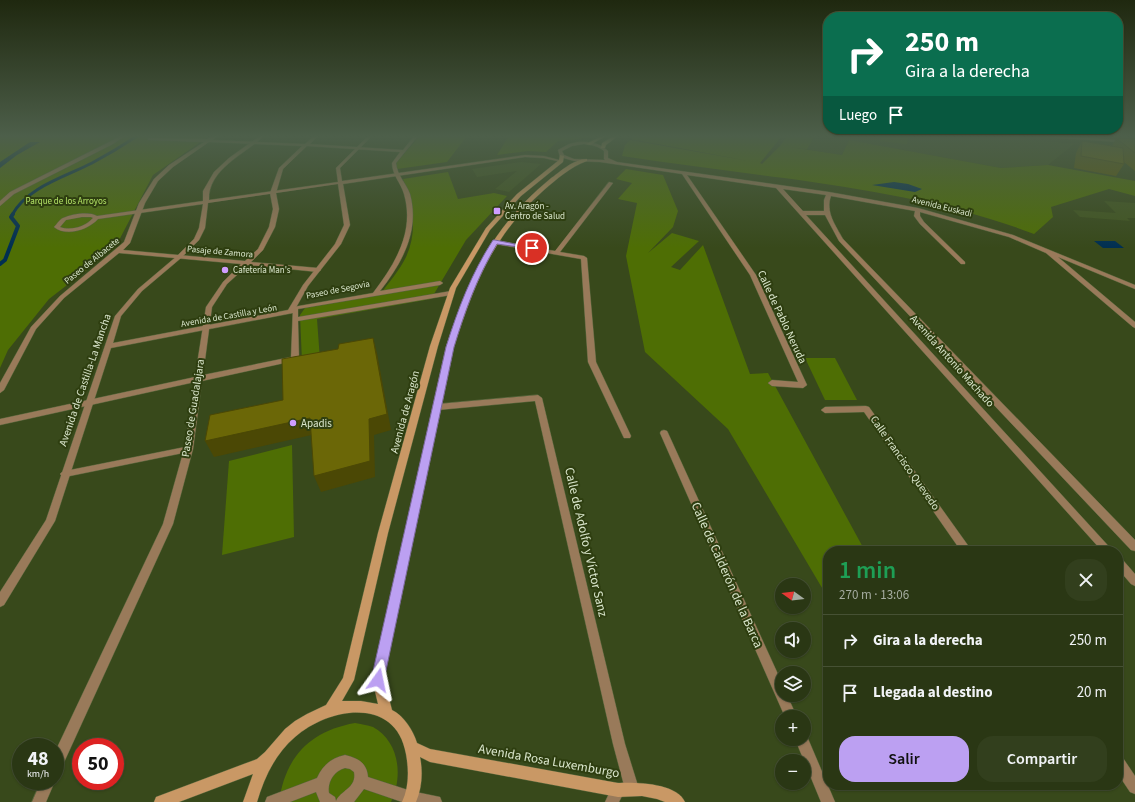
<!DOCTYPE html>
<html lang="es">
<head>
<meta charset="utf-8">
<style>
	body { margin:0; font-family:"Source Sans 3",sans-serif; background:#323f1d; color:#f1f3f6; height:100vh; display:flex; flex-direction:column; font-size:15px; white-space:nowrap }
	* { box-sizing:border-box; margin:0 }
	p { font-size:13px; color:#a5aca0 }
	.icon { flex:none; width:22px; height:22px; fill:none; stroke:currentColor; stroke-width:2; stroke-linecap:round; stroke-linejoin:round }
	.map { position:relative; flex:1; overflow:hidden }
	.sheet { position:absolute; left:823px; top:546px; width:300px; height:244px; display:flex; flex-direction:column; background:#2a3714; border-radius:16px; box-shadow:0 1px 3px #0004,0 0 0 1px #465134 }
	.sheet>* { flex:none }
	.hud { position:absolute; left:823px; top:12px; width:300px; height:122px; border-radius:16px; box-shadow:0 1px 3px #0004,0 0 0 1px #465134; background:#0b6e4f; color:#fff; overflow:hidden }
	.needle { width:26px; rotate:285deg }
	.controls { position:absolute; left:775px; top:578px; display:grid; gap:8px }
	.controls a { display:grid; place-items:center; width:36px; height:36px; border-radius:50%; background:#2a3714; box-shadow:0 1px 3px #0004,0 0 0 1px #465134; font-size:20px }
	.speed { position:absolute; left:12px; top:738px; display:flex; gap:8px; font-size:20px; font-weight:700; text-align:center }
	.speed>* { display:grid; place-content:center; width:52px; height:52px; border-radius:50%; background:#2a3714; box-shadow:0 1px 3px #0004,0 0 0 1px #465134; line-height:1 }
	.speed small { font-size:10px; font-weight:400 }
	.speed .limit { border:6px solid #d22; background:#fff; color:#111 }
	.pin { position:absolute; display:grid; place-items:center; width:34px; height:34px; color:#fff; margin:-17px; border:2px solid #fff; border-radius:50%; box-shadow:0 1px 4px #0007 }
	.me { position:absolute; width:44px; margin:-22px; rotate:12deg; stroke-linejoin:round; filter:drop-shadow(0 0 3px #0008) }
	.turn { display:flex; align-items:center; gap:14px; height:84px; padding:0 16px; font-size:18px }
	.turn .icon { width:52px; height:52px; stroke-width:2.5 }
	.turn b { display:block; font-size:28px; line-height:34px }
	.then { display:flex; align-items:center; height:38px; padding:0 16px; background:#0003; gap:8px; font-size:15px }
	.round { display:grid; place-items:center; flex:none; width:42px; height:42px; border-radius:16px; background:#323f1d }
	.summary { display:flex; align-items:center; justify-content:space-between; height:68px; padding:0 16px }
	h1 { font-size:24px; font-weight:600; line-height:30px; color:#1e9e55 }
	.cta { display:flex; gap:8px; margin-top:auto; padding:8px 16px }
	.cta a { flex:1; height:46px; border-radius:16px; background:#bca0f2; color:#111; font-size:16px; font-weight:600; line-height:46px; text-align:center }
	.cta a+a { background:#323f1d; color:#f1f3f6 }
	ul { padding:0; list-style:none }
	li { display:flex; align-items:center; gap:12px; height:52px; padding:0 16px; border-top:1px solid #465134 }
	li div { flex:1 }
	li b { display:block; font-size:15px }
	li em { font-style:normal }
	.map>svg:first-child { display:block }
	.built { fill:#41551f }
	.green { fill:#4e6e04 }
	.water { fill:#002f52 }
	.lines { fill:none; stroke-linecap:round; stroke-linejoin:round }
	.stream-far1 { stroke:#002f52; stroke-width:3 }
	.stream { stroke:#002f52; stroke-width:4 }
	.pedestrian-casing { stroke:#55653b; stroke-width:1 }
	.minor-casing { stroke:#55653b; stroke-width:1 }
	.secondary-casing { stroke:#55653b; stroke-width:1 }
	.pedestrian { fill:#997a5a; fill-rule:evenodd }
	.minor { fill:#997a5a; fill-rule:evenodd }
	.secondary { fill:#c99865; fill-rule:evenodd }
	.wall { fill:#5c5906 }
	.shaded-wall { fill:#4b4805 }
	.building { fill:#6b6707; stroke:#4b4805 }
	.route { fill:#bca0f2; stroke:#7a689d }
	.poi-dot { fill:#cf9dff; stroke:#2e3e10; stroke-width:1.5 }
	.labels { text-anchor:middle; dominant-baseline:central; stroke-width:4; stroke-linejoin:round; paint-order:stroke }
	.far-park-label { font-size:9px; fill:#b4e467; stroke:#2e3e10 }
	.far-poi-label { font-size:9px; fill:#dae6cc; stroke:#2e3e10; text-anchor:start }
	.far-street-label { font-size:9px; fill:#dae6cc; stroke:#2e3e10 }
	.street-label { font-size:11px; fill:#dae6cc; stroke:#2e3e10 }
	.poi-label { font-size:11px; fill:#dae6cc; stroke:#2e3e10; text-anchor:start }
	.near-street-label { font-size:13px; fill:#dae6cc; stroke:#2e3e10 }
</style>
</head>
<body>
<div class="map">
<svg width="1135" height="802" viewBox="0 0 1135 802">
	<rect width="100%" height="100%" fill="#38491b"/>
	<g class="built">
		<polygon points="786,136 995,136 1074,144 1048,165 1001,168 849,140 842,155 780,145"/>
		<polygon points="521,162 541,164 509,192 495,189 517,171 477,177 472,169"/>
		<polygon points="1104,201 1135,203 1135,218 1127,218 1130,221 1080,217 1073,210 1116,213"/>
	</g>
	<g class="green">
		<polygon points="0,136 209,136 153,175 115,248 49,299 8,350 0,368"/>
		<polygon points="420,136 467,136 447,162 397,169 396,163"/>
		<polygon points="509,136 591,136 587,138 558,141 546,152 528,151 497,155"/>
		<path d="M635,136H782L760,163L762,164L781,145L787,136L814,137L807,149L790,147L842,155L849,140L1001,168L1048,165L1135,181V196L1109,189L1051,207L1053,217L1034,234C953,203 869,190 784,178C730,171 676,164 622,156L625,145L630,140L749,161L631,139Z"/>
		<polygon points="882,136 908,136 907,144 880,141"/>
		<polygon points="626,169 663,175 678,211 673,227 648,253 672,233 699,241 671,267 680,270 703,245 750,374 768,373 865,551 828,551 828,598 728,429 645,352 626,256 637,203 618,199 632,183 616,179"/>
		<path d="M448,172L458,199L494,193L507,196L466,240L431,299L317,319L320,360L302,362L300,315L305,308L380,295C388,283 400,270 406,257C418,231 413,204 403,179Z"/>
		<polygon points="805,358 835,358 857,400 825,400"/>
		<polygon points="292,445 294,537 222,555 229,461"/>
		<path d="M355,723C360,724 368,725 373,727C400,742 403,777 391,802H279C285,757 310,731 355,723Z"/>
	</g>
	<g class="water">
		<polygon points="30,142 40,142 17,155 0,168 0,162"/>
		<polygon points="894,182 908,184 922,189 915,192 872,185"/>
		<polygon points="1094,241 1115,241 1124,248 1103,248"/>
	</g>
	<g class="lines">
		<path class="stream-far1" d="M12,215C27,187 65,177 92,163C107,155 122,146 137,136"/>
		<polyline class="stream" points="0,264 5,260 18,226 11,217 13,214"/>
		<g class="pedestrian-casing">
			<g id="pedestrian">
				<polygon points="121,136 125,136 113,144 14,194 0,206 0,201 10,192"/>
				<path d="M213,136H217L213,140L305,144L314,136H318L310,144L403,150L414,136H418L396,163C397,175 406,183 410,194C420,231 402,263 380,291L440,281L443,283L440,285L298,309V317L451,291L454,293L451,295L298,321L299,358L298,360L202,381L193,449L173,524L60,771L55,773V752L163,524L183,453L65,477L62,476L60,474L62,472L65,471L185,447L195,382L0,425V419L195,377L206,307L223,282L241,264L119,253L64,298L36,329L4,390L0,393V383L31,327L60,296L124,242L139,203L154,179L169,165L204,142L150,140H148V138L207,139ZM209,142L302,146L279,168L270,193L273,209L269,227L258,249L245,261L123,250L130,243L145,203L158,181L173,167ZM307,146L400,152L392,163C392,175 401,183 404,194C415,232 395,264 373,293L293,307L291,357L203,375L212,307L227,284L248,265L318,272L321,270L318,268L251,262L263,250L275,227L279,209L276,193L283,169Z"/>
				<path d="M345,755C358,758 367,763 368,777L411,791L440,797L442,802H402L364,789L354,802H320L316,792L290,802H265L267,797L317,778C323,765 331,758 345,755ZM345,768L350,769L354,772C357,788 341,790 336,801L335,797L329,793C327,782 334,771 345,768Z"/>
				<polygon points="41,781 55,781 46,802 32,802"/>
			</g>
		</g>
		<g class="minor-casing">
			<g id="minor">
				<path d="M260,136H264C244,155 208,169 209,200L338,182L336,168L368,136H372L340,168L342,181L525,155L544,156L563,161L561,162L544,158L525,157L343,184L350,225L341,244L308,286L293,313L111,348L55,521L4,605L0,607V592L46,520L115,316L138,289L177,256L194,239L199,228L203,204L98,219C88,230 66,237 54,227C57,224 60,219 63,218C71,214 90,211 97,216L203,201V191L214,172L229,158ZM338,184L344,225L335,244L303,285L288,310L113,343L121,316L142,291L181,258L199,240L205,228L208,203ZM82,217H91L93,218C85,227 71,231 60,227L66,220Z"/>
				<polygon points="1040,136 1055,136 1135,141 1135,143 1042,137"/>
				<path d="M577,142C589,141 600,143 608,151V158L617,162L829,192L918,208L1013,235L1135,285V289L1058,257L1135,322V328L1133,327L1046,253L1009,237L920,212V216L924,222L965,262V264H961L920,224L914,216L915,211L831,196C825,212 836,226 843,239L1135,540V551L1131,550L839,241L825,215H806L1113,551H1102L776,188L687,175L756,275L807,385L803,388L772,386L768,383L772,380L798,382L750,275L682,174L600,162L574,161L560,157L558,150L569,144ZM584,144C592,145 598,146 604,151V159L605,160L574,159L564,155L562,151L572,146ZM783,189L826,195L824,200V211H803Z"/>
				<polygon points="609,182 613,183 560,252 584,256 587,258 596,362 631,436 630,438 624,438 623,436 588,362 581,259 495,244 492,242 495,240 555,251"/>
				<polygon points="538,395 542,398 625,744 639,789 637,794 632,796 627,794 625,789 613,744 535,401 438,410 434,407 438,404"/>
				<polygon points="866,406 869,407 972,551 961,551 864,412 825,413 821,410 825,407"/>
				<polygon points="664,430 667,431 668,433 782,683 782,695 787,695 797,717 785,717 660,433 661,431"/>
				<polygon points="1118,558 1122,559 1135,574 1135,586 1131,584 1118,569"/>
				<polygon points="804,734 806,734 835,802 821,802 795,739 804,739"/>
				<polygon points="1118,756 1123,758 1135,776 1135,794 1130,792 1118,774"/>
				<polygon points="618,783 623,785 625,790 619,802 605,802 613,785"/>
			</g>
		</g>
		<g class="secondary-casing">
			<g id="secondary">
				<polygon points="602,136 606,136 590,145 586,144"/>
				<polygon points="614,136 618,136 606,145 605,148 601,148 602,143"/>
				<path d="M560,155L564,156L563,162L521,196L490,230L456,288L438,346L388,533L354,680L342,701H361L378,704L372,679L446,347C469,278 492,227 550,179C560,172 573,159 587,159V161C570,167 557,179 544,190C493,235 474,284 454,347L384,679L392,710C404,716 413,730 417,743L430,749L618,783C635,782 677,783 685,802H665L657,799L642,796L618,797L430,762L420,757C423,772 422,788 416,802H402C409,787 409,771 406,754C396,696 329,707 295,737C275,754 264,778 257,802H243L253,774L179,802H154L156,797L257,759L265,752L285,729L295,721L307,714L326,705L343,678L378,533L430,346L450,288L486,228L517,194L559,160Z"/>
			</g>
		</g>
		<use href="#pedestrian" class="pedestrian"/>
		<use href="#minor" class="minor"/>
		<use href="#secondary" class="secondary"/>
	</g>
	<polygon class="wall" points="1116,138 1135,139 1135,171 1124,162 1124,164 1116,176 1074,168 1076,153 1082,141 1112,146"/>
	<g class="shaded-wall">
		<polygon points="373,338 377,353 391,430 374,435 375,477 321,492 314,476"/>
		<polygon points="310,418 316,434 214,457 205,441"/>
	</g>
	<g class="building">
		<polygon points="1116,138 1135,139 1135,153"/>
		<polygon points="1082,141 1123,148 1124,164 1081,156"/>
		<polygon points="373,338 387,414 369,419 370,461 314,476 310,418 205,441 210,415 283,400 282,359 338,349 339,344"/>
	</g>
	<linearGradient id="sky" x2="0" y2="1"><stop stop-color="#1f280f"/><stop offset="0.55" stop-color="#4d5f4a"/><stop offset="1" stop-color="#4d5f4a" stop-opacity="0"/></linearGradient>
	<rect width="1135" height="248" fill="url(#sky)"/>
	<path class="route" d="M495,240L535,248L532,249L497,244C477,277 465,311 454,347L384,680L382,684L378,686L373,684L371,680L446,347C458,309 471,274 493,240Z"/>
	<g class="poi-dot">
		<rect x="493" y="207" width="8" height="8" rx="2"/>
		<circle cx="225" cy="270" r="4"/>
		<circle cx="293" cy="423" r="4"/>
	</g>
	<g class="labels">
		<g class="far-park-label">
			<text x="66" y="201">Parque de los Arroyos</text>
		</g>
		<g class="far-poi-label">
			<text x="505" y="206">Av. Aragón -<tspan x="505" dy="10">Centro de Salud</tspan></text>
			<text x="233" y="270">Cafetería Man's</text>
		</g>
		<g class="far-street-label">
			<text transform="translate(942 207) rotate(14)">Avenida Euskadi</text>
			<text transform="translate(220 252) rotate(5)">Pasaje de Zamora</text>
			<text transform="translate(92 261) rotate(-39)">Paseo de Albacete</text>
			<text transform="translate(338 290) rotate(-11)">Paseo de Segovia</text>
			<text transform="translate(229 316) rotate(-10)">Avenida de Castilla y León</text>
		</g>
		<g class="street-label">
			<text transform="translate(782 317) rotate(65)">Calle de Pablo Neruda</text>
			<text transform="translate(952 361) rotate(48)">Avenida Antonio Machado</text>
			<text transform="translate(85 380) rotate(-71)">Avenida de Castilla-La Mancha</text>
			<text transform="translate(193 408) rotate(-81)">Paseo de Guadalajara</text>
			<text transform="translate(405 412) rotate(-75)">Avenida de Aragón</text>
			<text transform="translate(905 463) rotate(55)">Calle Francisco Quevedo</text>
		</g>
		<g class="poi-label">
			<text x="301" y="423">Apadis</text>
		</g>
		<g class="near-street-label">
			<text transform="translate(586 542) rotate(77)">Calle de Adolfo y Víctor Sanz</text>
			<text transform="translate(727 575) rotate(66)">Calle de Calderón de la Barca</text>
			<text transform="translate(549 761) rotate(10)">Avenida Rosa Luxemburgo</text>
		</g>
	</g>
</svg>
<div class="controls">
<a><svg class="needle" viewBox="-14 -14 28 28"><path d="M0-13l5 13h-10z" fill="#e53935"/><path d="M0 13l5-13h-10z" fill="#a5aca0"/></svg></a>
<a><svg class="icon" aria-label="sound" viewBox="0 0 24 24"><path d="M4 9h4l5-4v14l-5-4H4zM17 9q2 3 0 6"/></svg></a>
<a><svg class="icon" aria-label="layers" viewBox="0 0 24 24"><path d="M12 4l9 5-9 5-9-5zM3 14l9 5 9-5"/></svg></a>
<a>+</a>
<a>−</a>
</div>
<div class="speed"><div>48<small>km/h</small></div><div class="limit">50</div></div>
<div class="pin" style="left:532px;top:248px;background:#d93025"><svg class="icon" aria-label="arrive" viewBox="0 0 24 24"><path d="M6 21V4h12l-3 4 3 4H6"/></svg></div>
<svg class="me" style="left:378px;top:680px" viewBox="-20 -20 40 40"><path d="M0-17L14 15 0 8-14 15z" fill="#bca0f2" stroke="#fff" stroke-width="4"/></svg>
<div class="hud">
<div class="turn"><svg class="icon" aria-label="right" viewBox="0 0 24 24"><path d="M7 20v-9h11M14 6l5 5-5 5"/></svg><div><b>250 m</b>Gira a la derecha</div></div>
<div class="then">Luego<svg class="icon" aria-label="arrive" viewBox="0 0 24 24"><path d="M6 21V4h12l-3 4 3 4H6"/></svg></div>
</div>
<section class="sheet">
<div class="summary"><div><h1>1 min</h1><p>270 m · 13:06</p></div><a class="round"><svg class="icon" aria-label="close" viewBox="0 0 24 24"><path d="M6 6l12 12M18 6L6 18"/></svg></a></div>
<ul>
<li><svg class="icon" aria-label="right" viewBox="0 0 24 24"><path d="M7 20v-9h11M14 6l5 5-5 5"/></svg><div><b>Gira a la derecha</b></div><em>250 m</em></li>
<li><svg class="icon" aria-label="arrive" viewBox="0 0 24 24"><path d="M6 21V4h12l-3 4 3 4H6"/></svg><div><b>Llegada al destino</b></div><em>20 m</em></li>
</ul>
<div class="cta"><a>Salir</a><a>Compartir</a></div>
</section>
</div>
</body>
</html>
